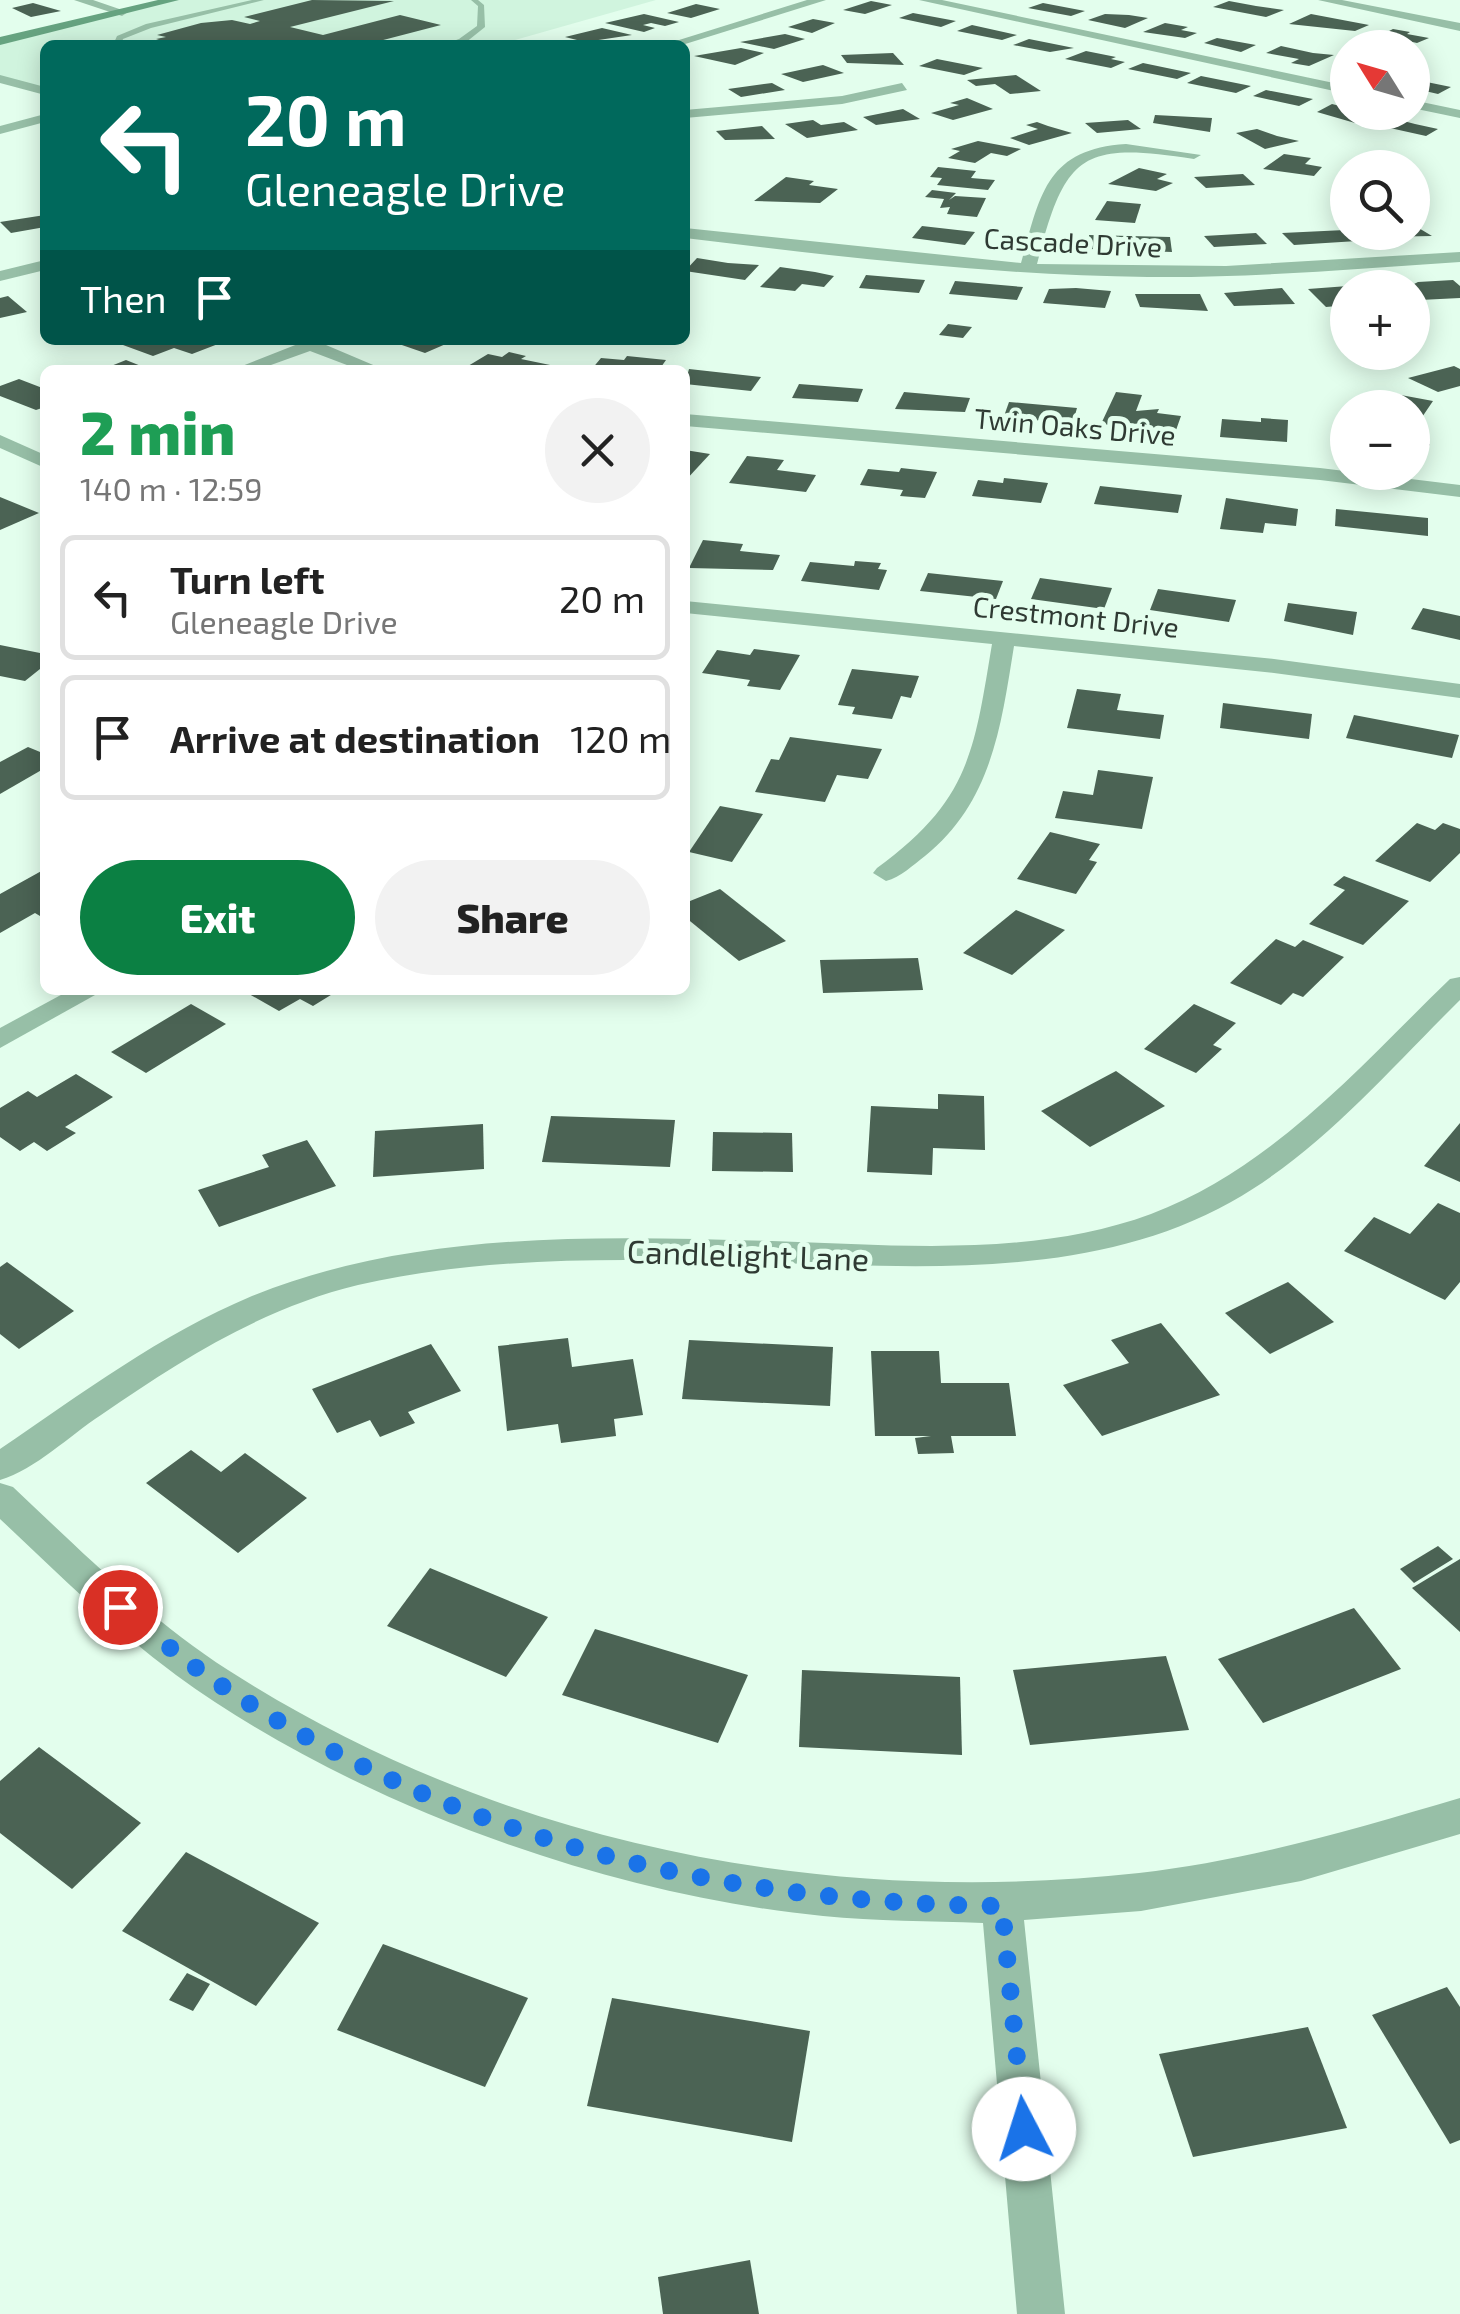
<!DOCTYPE html>
<html lang="en">
<head>
<meta charset="utf-8">
<style>
	body { margin:0; font-family:"Exo 2",sans-serif; background:#f2f2f2; color:#222; height:100vh; display:flex; flex-direction:column; font-size:38px; white-space:nowrap }
	* { box-sizing:border-box; margin:0 }
	p { font-size:32px; color:#767676 }
	.icon { flex:none; width:55px; height:55px; fill:none; stroke:currentColor; stroke-width:2; stroke-linecap:round; stroke-linejoin:round }
	.map { position:relative; flex:1; overflow:hidden }
	.sheet { position:absolute; left:40px; top:365px; width:650px; height:630px; display:flex; flex-direction:column; background:#fff; border-radius:15px; box-shadow:0 5px 25px #0003 }
	.sheet>* { flex:none }
	.guide { position:absolute; left:40px; top:40px; width:650px; height:305px; border-radius:15px; box-shadow:0 5px 25px #0003; background:#00695c; color:#fff; overflow:hidden }
	.needle { width:65px; rotate:307deg }
	.buttons { position:absolute; left:1330px; top:30px; display:grid; gap:20px }
	.buttons a { display:grid; place-items:center; width:100px; height:100px; border-radius:50%; background:#fff; box-shadow:0 5px 25px #0003; font-size:50px }
	.pin { position:absolute; display:grid; place-items:center; width:85px; height:85px; color:#fff; margin:-42px; border:5px solid #fff; border-radius:50%; box-shadow:0 2px 10px #0007 }
	.me { position:absolute; width:110px; margin:-55px; rotate:355deg; stroke-linejoin:round; filter:drop-shadow(0 0 8px #0008) }
	.turn { display:flex; align-items:center; gap:35px; height:210px; padding:0 40px; font-size:45px }
	.turn .icon { width:130px; height:130px; stroke-width:2.5 }
	.turn b { display:block; font-size:70px; line-height:85px }
	.then { display:flex; align-items:center; height:95px; padding:0 40px; background:#0003; gap:20px; font-size:38px }
	.round { display:grid; place-items:center; flex:none; width:105px; height:105px; border-radius:52px; background:#f2f2f2 }
	.summary { display:flex; align-items:center; justify-content:space-between; height:170px; padding:0 40px }
	h1 { font-size:60px; font-weight:800; line-height:75px; color:#1e9e55 }
	.action { display:flex; gap:20px; margin-top:auto; padding:20px 40px }
	.action a { flex:1; height:115px; border-radius:60px; background:#0b8043; color:#fff; font-size:40px; font-weight:800; line-height:115px; text-align:center }
	.action a+a { background:#f2f2f2; color:#222 }
	ul { padding:0; list-style:none }
	li { display:flex; align-items:center; gap:30px; height:125px; margin:0 20px 15px; padding:0 20px; border:5px solid #e0e0e0; border-radius:15px }
	li div { flex:1 }
	li b { display:block; font-size:38px }
	li em { font-style:normal }
	.map>svg:first-child { display:block }
	.built { fill:#d0f4de }
	.building { fill:#4b6354 }
	.lines { fill:none; stroke-linecap:round; stroke-linejoin:round }
	.lane { fill:#97bfa7; fill-rule:evenodd }
	.street { fill:#97bfa7; fill-rule:evenodd }
	.secondary { fill:#66a380; fill-rule:evenodd }
	.route { stroke:#1a73e8; stroke-width:18; stroke-dasharray:0 32.4 }
	.labels { text-anchor:middle; dominant-baseline:central; stroke-width:10; stroke-linejoin:round; paint-order:stroke }
	.far-street-label { font-size:28px; fill:#2f3a33; stroke:#e3feed }
	.street-label { font-size:32px; fill:#2f3a33; stroke:#e3feed }
</style>
</head>
<body>
<div class="map">
<svg width="1460" height="2314" viewBox="0 0 1460 2314">
	<rect width="100%" height="100%" fill="#e3feed"/>
	<polygon class="built" points="173,0 656,0 497,45 45,45 45,91 0,79 0,41"/>
	<g class="building">
		<polygon points="312,0 394,1 290,27 323,35 400,15 441,25 364,45 228,45 211,40 174,45 156,39 166,37 157,35 201,23 232,20 250,24 260,21 244,17"/>
		<polygon points="871,1 892,5 865,14 843,10"/>
		<polygon points="1229,1 1256,6 1284,10 1266,17 1213,7"/>
		<polygon points="33,3 61,11 31,17 12,8"/>
		<polygon points="1043,3 1085,11 1071,16 1028,8"/>
		<polygon points="696,4 720,9 691,18 667,13"/>
		<polygon points="913,13 956,21 941,27 899,18"/>
		<polygon points="644,14 679,22 665,26 651,23 643,25 655,28 644,32 605,23"/>
		<polygon points="1105,14 1129,15 1148,18 1125,28 1088,20"/>
		<polygon points="1311,14 1369,25 1355,31 1289,24"/>
		<polygon points="813,19 835,23 812,33 788,27"/>
		<polygon points="1165,23 1188,27 1181,30 1197,33 1185,38 1143,32"/>
		<polygon points="972,25 1017,35 1002,40 957,31"/>
		<polygon points="602,28 632,35 585,42 565,37"/>
		<polygon points="1393,29 1410,32 1407,34 1429,38 1417,43 1381,35"/>
		<polygon points="785,34 805,39 774,49 740,42"/>
		<polygon points="1217,38 1256,45 1241,52 1204,43"/>
		<polygon points="1029,39 1074,48 1050,52 1013,45"/>
		<polygon points="1281,46 1313,53 1334,55 1309,66 1291,63 1299,59 1266,53"/>
		<polygon points="741,48 764,53 735,65 694,56"/>
		<polygon points="1086,51 1116,57 1111,59 1125,62 1111,68 1065,59"/>
		<polygon points="893,53 904,65 847,63 841,55"/>
		<polygon points="937,59 983,68 964,75 919,66"/>
		<polygon points="1143,63 1191,73 1177,79 1128,69"/>
		<polygon points="823,65 844,73 803,82 781,74"/>
		<polygon points="1016,75 1041,91 1010,94 995,84 976,86 967,80"/>
		<polygon points="1201,76 1251,86 1236,93 1187,83"/>
		<polygon points="1412,79 1451,87 1438,94 1412,88"/>
		<polygon points="772,83 785,90 741,97 728,89"/>
		<polygon points="1266,90 1313,99 1299,106 1253,96"/>
		<polygon points="967,98 993,109 953,120 931,113 959,105 950,103"/>
		<polygon points="1332,104 1348,108 1348,112 1376,112 1355,123 1317,112"/>
		<polygon points="903,109 920,119 876,125 863,117"/>
		<polygon points="1155,115 1212,118 1210,132 1153,123"/>
		<polygon points="1396,119 1415,124 1438,129 1426,136 1381,126"/>
		<polygon points="813,120 821,125 844,122 858,130 807,138 785,124"/>
		<polygon points="1128,120 1141,129 1097,133 1085,123"/>
		<polygon points="1037,122 1048,126 1072,133 1029,145 1010,138 1038,129 1026,125"/>
		<polygon points="762,126 775,139 725,140 716,131"/>
		<polygon points="1257,129 1277,136 1299,141 1265,149 1236,133"/>
		<polygon points="978,141 1021,149 1007,156 991,153 975,163 948,158 960,151 951,149"/>
		<polygon points="1284,154 1311,158 1305,164 1322,167 1314,176 1263,169"/>
		<polygon points="938,167 976,171 971,178 995,180 988,190 937,185 942,178 930,177"/>
		<polygon points="1139,168 1167,174 1157,179 1173,183 1156,191 1108,184"/>
		<polygon points="1243,174 1255,185 1206,188 1194,177"/>
		<polygon points="786,177 814,181 809,185 838,189 820,203 754,201"/>
		<polygon points="932,190 956,193 949,200 955,196 986,198 977,217 947,214 950,207 940,208 944,199 925,197"/>
		<polygon points="1107,201 1141,204 1135,223 1095,220"/>
		<polygon points="45,215 45,227 11,233 0,222"/>
		<polygon points="1412,224 1432,236 1378,237 1372,232 1412,232"/>
		<polygon points="922,226 975,232 965,245 912,238"/>
		<polygon points="1345,230 1357,241 1294,245 1282,233"/>
		<polygon points="1256,233 1267,244 1214,247 1204,236"/>
		<polygon points="1089,235 1170,237 1172,252 1090,249"/>
		<polygon points="697,258 728,263 759,265 745,280 685,271"/>
		<polygon points="780,267 815,272 834,276 824,287 802,284 795,291 760,287"/>
		<polygon points="866,275 925,280 919,293 859,288"/>
		<polygon points="1453,280 1460,286 1460,298 1420,300 1412,294 1412,285 1418,282"/>
		<polygon points="955,281 1023,287 1017,300 949,294"/>
		<polygon points="1348,286 1348,305 1326,307 1308,289"/>
		<polygon points="1076,288 1111,291 1105,308 1043,303 1049,289"/>
		<polygon points="1282,288 1295,304 1234,306 1224,293"/>
		<polygon points="1135,294 1200,294 1208,311 1140,307"/>
		<polygon points="8,296 27,312 0,318 0,298"/>
		<polygon points="948,324 972,327 963,338 939,335"/>
		<polygon points="136,340 207,340 218,344 192,354 174,348 153,356 123,345"/>
		<polygon points="410,340 455,340 425,353 399,344"/>
		<polygon points="509,352 526,356 521,359 555,366 488,370 468,366 488,354 502,357"/>
		<polygon points="627,356 666,360 659,370 591,370 601,358 624,360"/>
		<polygon points="126,360 151,370 101,370"/>
		<polygon points="1454,366 1460,369 1460,386 1438,392 1408,378"/>
		<polygon points="689,369 761,377 751,391 685,384"/>
		<polygon points="19,379 45,389 45,407 36,410 0,396 0,386"/>
		<polygon points="799,384 863,389 858,402 792,398"/>
		<polygon points="904,392 970,398 965,412 895,409"/>
		<polygon points="1116,392 1142,395 1136,411 1159,409 1157,413 1181,416 1175,433 1101,424"/>
		<polygon points="1390,393 1433,401 1416,426 1412,408 1380,408"/>
		<polygon points="1009,402 1077,408 1073,422 1003,419"/>
		<polygon points="1261,418 1288,420 1287,442 1220,437 1222,419 1261,422"/>
		<polygon points="1412,441 1430,444 1422,461 1412,459"/>
		<polygon points="685,450 710,454 685,481"/>
		<polygon points="747,456 784,460 777,470 816,475 806,492 729,483"/>
		<polygon points="901,468 937,472 925,498 900,496 903,490 860,485 868,469 899,472"/>
		<polygon points="1004,478 1048,483 1041,503 972,496 978,480 1003,483"/>
		<polygon points="1100,486 1182,495 1178,513 1094,504"/>
		<polygon points="0,497 39,513 0,530"/>
		<polygon points="1226,498 1298,509 1296,526 1265,523 1263,533 1220,529"/>
		<polygon points="1336,509 1428,518 1428,536 1335,526"/>
		<polygon points="703,540 743,544 740,551 780,555 773,570 689,568"/>
		<polygon points="855,561 881,563 878,569 887,570 879,590 801,581 810,562 854,566"/>
		<polygon points="928,573 1003,581 996,599 920,591"/>
		<polygon points="1040,578 1112,588 1104,609 1031,599"/>
		<polygon points="1158,589 1236,600 1229,622 1150,610"/>
		<polygon points="1288,603 1357,612 1353,635 1284,621"/>
		<polygon points="1423,608 1460,616 1460,640 1411,629"/>
		<polygon points="0,645 45,654 45,665 25,681 0,676"/>
		<polygon points="754,649 800,655 780,690 747,686 750,680 702,673 717,650 750,655"/>
		<polygon points="852,669 919,676 911,698 901,696 892,719 852,714 855,707 838,705"/>
		<polygon points="1077,689 1121,694 1117,710 1164,715 1160,739 1067,728"/>
		<polygon points="1223,703 1312,714 1309,739 1220,728"/>
		<polygon points="1354,715 1459,735 1452,758 1346,738"/>
		<polygon points="790,737 882,749 868,779 837,775 825,802 755,792 771,759 779,760"/>
		<polygon points="28,747 45,754 45,768 0,794 0,762"/>
		<polygon points="1098,770 1153,777 1142,829 1055,818 1063,791 1093,795"/>
		<polygon points="720,806 763,814 732,862 689,852"/>
		<polygon points="1417,823 1435,830 1443,823 1460,829 1460,853 1430,882 1375,861"/>
		<polygon points="1050,832 1100,844 1089,860 1097,862 1076,894 1017,879"/>
		<polygon points="45,869 45,919 35,913 0,933 0,894"/>
		<polygon points="1344,876 1409,901 1363,945 1309,924 1345,890 1333,885"/>
		<polygon points="720,889 786,941 739,961 685,917 685,903"/>
		<polygon points="1016,910 1065,930 1012,975 963,953"/>
		<polygon points="1276,939 1295,947 1303,940 1344,957 1303,997 1293,993 1281,1005 1230,983"/>
		<polygon points="918,958 923,990 823,993 820,960"/>
		<polygon points="242,990 339,990 313,1006 300,999 279,1011"/>
		<polygon points="191,1004 226,1024 146,1073 111,1052"/>
		<polygon points="1194,1004 1236,1023 1213,1045 1222,1049 1196,1073 1144,1049"/>
		<polygon points="1116,1071 1165,1106 1090,1147 1041,1111"/>
		<polygon points="76,1074 113,1097 65,1127 76,1133 47,1151 34,1142 20,1151 0,1137 0,1108 28,1091 37,1097"/>
		<polygon points="938,1094 984,1096 985,1150 933,1148 932,1175 867,1172 871,1106 938,1109"/>
		<polygon points="551,1116 675,1120 670,1167 542,1162"/>
		<polygon points="1460,1123 1460,1182 1424,1166"/>
		<polygon points="483,1124 484,1169 373,1177 375,1131"/>
		<polygon points="713,1132 792,1133 793,1172 712,1171"/>
		<polygon points="307,1140 336,1186 219,1227 198,1190 269,1167 262,1155"/>
		<polygon points="1438,1203 1460,1213 1460,1282 1445,1300 1344,1251 1374,1217 1410,1234"/>
		<polygon points="7,1262 74,1311 19,1349 0,1334 0,1267"/>
		<polygon points="1288,1282 1334,1322 1270,1354 1225,1313"/>
		<polygon points="1161,1323 1220,1395 1102,1436 1063,1385 1129,1363 1111,1340"/>
		<polygon points="568,1338 572,1367 633,1359 643,1415 614,1419 616,1436 561,1443 558,1424 507,1431 498,1346"/>
		<polygon points="689,1340 833,1347 830,1406 682,1399"/>
		<polygon points="431,1344 461,1391 408,1412 415,1423 380,1437 370,1420 337,1433 312,1389"/>
		<polygon points="871,1351 939,1351 941,1383 1009,1383 1016,1436 951,1436 954,1453 918,1454 915,1438 931,1436 875,1436"/>
		<polygon points="191,1450 221,1472 245,1453 307,1498 238,1553 146,1483"/>
		<polygon points="1438,1546 1453,1559 1414,1583 1400,1569"/>
		<polygon points="1460,1559 1460,1632 1412,1588"/>
		<polygon points="430,1568 548,1617 506,1677 387,1626"/>
		<polygon points="1354,1608 1401,1669 1263,1723 1218,1659"/>
		<polygon points="595,1629 748,1675 718,1743 562,1695"/>
		<polygon points="1166,1656 1189,1730 1030,1745 1013,1670"/>
		<polygon points="802,1670 960,1677 962,1755 799,1747"/>
		<polygon points="39,1747 141,1823 72,1889 0,1833 0,1781"/>
		<polygon points="186,1852 319,1923 256,2006 122,1931"/>
		<polygon points="383,1944 528,1998 485,2087 337,2030"/>
		<polygon points="187,1973 210,1984 193,2011 169,2000"/>
		<polygon points="1447,1987 1460,2007 1460,2140 1450,2144 1372,2015"/>
		<polygon points="612,1998 810,2031 792,2142 587,2106"/>
		<polygon points="1308,2027 1347,2128 1193,2157 1159,2054"/>
		<polygon points="750,2260 759,2314 663,2314 658,2277"/>
	</g>
	<g class="lines">
		<g class="lane">
			<polygon points="252,0 264,0 151,28 123,39 121,45 113,45 117,36 146,24"/>
			<polygon points="471,0 478,0 484,5 485,27 465,43 442,45 459,39 477,26 478,6"/>
		</g>
		<g class="street">
			<polygon points="74,0 93,0 128,12 122,16"/>
			<polygon points="807,0 826,0 682,45 663,45"/>
			<polygon points="919,0 942,0 1348,86 1348,94"/>
			<polygon points="1318,0 1342,0 1460,23 1460,31"/>
			<polygon points="0,75 45,87 45,95 0,83"/>
			<polygon points="902,83 907,90 842,104 685,118 685,110 842,96"/>
			<polygon points="1412,100 1460,110 1460,118 1412,108"/>
			<polygon points="45,114 45,122 0,134 0,126"/>
			<path d="M1126,144L1201,155L1194,159C1080,141 1065,155 1037,264L1226,266L1460,252V262C1356,269 1252,278 1148,277C993,275 839,257 685,238V228L1021,263C1040,195 1046,149 1126,144Z"/>
			<polygon points="45,260 45,270 0,281 0,271"/>
			<polygon points="308,340 333,340 326,345 385,370 360,370 310,351 257,370 232,370"/>
			<polygon points="685,414 1320,468 1460,485 1460,497 1320,480 685,426"/>
			<polygon points="0,435 45,455 45,468 0,448"/>
			<path d="M685,601L1274,659L1460,684V698L1274,673L1014,646C1001,726 992,802 925,856C913,865 901,877 886,881L873,873L877,868C970,800 974,752 992,644L685,613Z"/>
			<path d="M1460,977V1000C1388,1071 1320,1152 1231,1202C1093,1279 927,1267 775,1263C637,1259 493,1254 358,1285C263,1308 180,1360 101,1415C69,1436 36,1469 0,1480V1449C81,1394 161,1334 252,1296C415,1230 599,1236 772,1241C896,1245 1032,1258 1151,1214C1273,1168 1359,1067 1450,979Z"/>
			<polygon points="70,990 104,990 0,1048 0,1028"/>
			<path d="M0,1483L13,1487C81,1551 149,1619 228,1670C499,1844 821,1908 1139,1873C1248,1861 1355,1829 1460,1798V1834L1301,1881L1141,1911L1024,1920L1065,2314H1017L983,1923C930,1921 876,1921 823,1916C607,1895 351,1803 176,1675C112,1628 57,1572 0,1519Z"/>
		</g>
		<polygon class="secondary" points="158,0 179,0 0,45 0,37"/>
	</g>
	<g class="lines">
		<path class="route" d="M120,1607C151,1632 182,1659 216,1682C453,1840 720,1903 1002,1906L1024,2129"/>
	</g>
	<g class="labels">
		<g class="far-street-label">
			<text transform="translate(1073 242) rotate(3)">Cascade Drive</text>
			<text transform="translate(1075 426) rotate(5)">Twin Oaks Drive</text>
			<text transform="translate(1076 616) rotate(6)">Crestmont Drive</text>
		</g>
		<g class="street-label">
			<text transform="translate(748 1254) rotate(2)">Candlelight Lane</text>
		</g>
	</g>
</svg>
<div class="buttons">
<a><svg class="needle" viewBox="-14 -14 28 28"><path d="M0-13l5 13h-10z" fill="#e53935"/><path d="M0 13l5-13h-10z" fill="#767676"/></svg></a>
<a><svg class="icon" aria-label="search" viewBox="0 0 24 24"><circle cx="10" cy="10" r="6"/><path d="M15 15l6 6"/></svg></a>
<a>+</a>
<a>−</a>
</div>
<div class="pin" style="left:120px;top:1607px;background:#d93025"><svg class="icon" aria-label="arrive" viewBox="0 0 24 24"><path d="M6 21V4h12l-3 4 3 4H6"/></svg></div>
<svg class="me" style="left:1024px;top:2129px" viewBox="-20 -20 40 40"><circle r="19" fill="#fff"/><path d="M0-13L10 11 0 6-10 11z" fill="#1a73e8"/></svg>
<div class="guide">
<div class="turn"><svg class="icon" aria-label="left" viewBox="0 0 24 24"><path d="M17 20v-9H6M10 6l-5 5 5 5"/></svg><div><b>20 m</b>Gleneagle Drive</div></div>
<div class="then">Then<svg class="icon" aria-label="arrive" viewBox="0 0 24 24"><path d="M6 21V4h12l-3 4 3 4H6"/></svg></div>
</div>
<section class="sheet">
<div class="summary"><div><h1>2 min</h1><p>140 m · 12:59</p></div><a class="round"><svg class="icon" aria-label="close" viewBox="0 0 24 24"><path d="M6 6l12 12M18 6L6 18"/></svg></a></div>
<ul>
<li><svg class="icon" aria-label="left" viewBox="0 0 24 24"><path d="M17 20v-9H6M10 6l-5 5 5 5"/></svg><div><b>Turn left</b><p>Gleneagle Drive</p></div><em>20 m</em></li>
<li><svg class="icon" aria-label="arrive" viewBox="0 0 24 24"><path d="M6 21V4h12l-3 4 3 4H6"/></svg><div><b>Arrive at destination</b></div><em>120 m</em></li>
</ul>
<div class="action"><a>Exit</a><a>Share</a></div>
</section>
</div>
</body>
</html>
